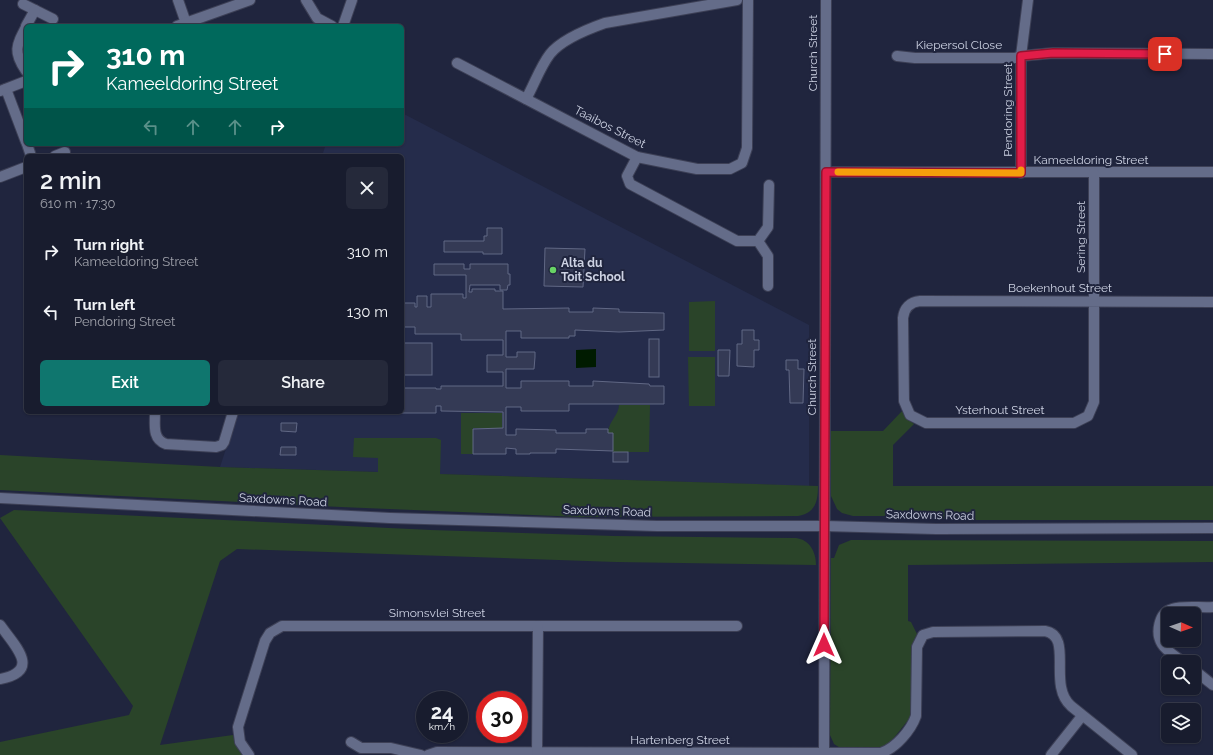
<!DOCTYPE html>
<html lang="en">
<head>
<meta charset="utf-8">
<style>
	body { margin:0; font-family:Raleway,sans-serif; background:#25293a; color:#f1f3f6; height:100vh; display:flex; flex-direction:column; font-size:15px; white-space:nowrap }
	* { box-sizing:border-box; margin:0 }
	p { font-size:13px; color:#9fa1aa }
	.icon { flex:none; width:22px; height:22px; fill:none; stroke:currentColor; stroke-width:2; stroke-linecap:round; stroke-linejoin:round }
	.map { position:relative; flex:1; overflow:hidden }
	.side { position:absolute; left:24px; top:154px; width:380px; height:260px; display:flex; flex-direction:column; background:#181c2e; border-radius:6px; box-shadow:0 1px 3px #0004,0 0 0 1px #363a4a }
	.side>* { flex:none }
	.top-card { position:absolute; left:24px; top:24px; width:380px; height:122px; border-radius:6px; box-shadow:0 1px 3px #0004,0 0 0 1px #363a4a; background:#00695c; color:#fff; overflow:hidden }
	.needle { width:26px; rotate:92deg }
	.buttons { position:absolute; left:1161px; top:607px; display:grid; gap:8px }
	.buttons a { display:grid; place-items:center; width:40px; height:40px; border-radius:6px; background:#181c2e; box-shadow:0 1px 3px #0004,0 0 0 1px #363a4a; font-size:20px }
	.speed { position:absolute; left:416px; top:691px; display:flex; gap:8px; font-size:20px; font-weight:700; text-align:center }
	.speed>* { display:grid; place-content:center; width:52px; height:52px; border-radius:50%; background:#181c2e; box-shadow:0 1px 3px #0004,0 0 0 1px #363a4a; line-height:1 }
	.speed small { font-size:10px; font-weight:400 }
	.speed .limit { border:6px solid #d22; background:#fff; color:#111 }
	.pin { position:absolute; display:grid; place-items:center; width:34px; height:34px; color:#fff; margin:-17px; border-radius:8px; box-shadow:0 2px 6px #0006 }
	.me { position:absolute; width:44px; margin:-22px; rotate:0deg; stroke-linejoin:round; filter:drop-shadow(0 0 3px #0008) }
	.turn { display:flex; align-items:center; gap:14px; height:84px; padding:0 16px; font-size:18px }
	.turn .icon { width:52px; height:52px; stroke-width:2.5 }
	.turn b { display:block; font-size:28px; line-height:34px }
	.lanes { display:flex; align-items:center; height:38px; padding:0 16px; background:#0003; justify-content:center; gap:20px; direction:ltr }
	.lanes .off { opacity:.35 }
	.round { display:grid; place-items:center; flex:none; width:42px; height:42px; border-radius:6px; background:#25293a }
	.head { display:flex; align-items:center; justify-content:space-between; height:68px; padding:0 16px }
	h1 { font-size:24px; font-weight:600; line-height:30px }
	.primary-button { display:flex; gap:8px; margin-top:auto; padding:8px 16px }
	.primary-button a { flex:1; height:46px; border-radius:6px; background:#0f766e; color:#fff; font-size:16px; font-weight:600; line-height:46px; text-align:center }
	.primary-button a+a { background:#25293a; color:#f1f3f6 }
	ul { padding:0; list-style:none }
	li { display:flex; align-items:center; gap:12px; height:60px; padding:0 16px }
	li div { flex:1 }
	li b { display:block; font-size:15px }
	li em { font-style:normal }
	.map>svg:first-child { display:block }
	.built { fill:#252c4b }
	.green { fill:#2a4429 }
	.water { fill:#001b00 }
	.building { fill:#343a55; stroke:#616885 }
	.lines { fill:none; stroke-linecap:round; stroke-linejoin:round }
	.minor-casing { stroke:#3d4056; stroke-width:12 }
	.minor { stroke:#646c89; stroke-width:10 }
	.route-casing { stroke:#92132f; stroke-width:10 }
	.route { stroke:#e11d48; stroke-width:7 }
	.slow { stroke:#f59e0b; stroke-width:7 }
	.poi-dot { fill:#68d465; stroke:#20253e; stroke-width:1.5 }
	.labels { text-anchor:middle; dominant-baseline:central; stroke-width:4; stroke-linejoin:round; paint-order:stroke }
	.street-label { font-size:12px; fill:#cdd2e3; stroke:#20253e }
	.poi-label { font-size:12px; font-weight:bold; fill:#cdd2e3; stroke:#20253e; text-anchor:start }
</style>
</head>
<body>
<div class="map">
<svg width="1213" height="755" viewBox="0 0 1213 755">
	<rect width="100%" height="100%" fill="#20253e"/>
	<polygon class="built" points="402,113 809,325 809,486 220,467 238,412 402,412 402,156 322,156 326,144 402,144"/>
	<g class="green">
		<polygon points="715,301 715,351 689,351 689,302"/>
		<polygon points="688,357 715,357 715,406 689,406"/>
		<path d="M619,405H650L649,452H613V433H608C608,422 619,415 619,405Z"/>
		<polygon points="902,411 906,418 914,424 893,445 893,486 1213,486 1213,520 958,520 908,516 853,516 842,513 837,509 831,496 831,431 883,431"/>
		<polygon points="461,413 502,413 502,429 473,428 473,454 461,454"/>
		<path d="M354,438H436L441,440L440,474L818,486C818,502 815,513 798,516L581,517L341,507L0,490V455L220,467L378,472V458L353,457Z"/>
		<path d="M14,510L431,530L614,536L796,538C810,540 816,552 816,565L616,562L237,549L220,561L160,745L233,735L235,743L242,755H0V742L129,715L133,706L0,518Z"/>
		<polygon points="851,540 1213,541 1213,562 908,565 908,621 911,622 917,634 912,646 912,711 909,719 893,739 890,743 878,749 842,749 834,744 830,735 831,558 834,558 839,545"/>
	</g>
	<polygon class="water" points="596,349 596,367 576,368 576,350"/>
	<g class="building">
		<polygon points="487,228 502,228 502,254 483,254 483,252 444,252 444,241 484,241 484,236 487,236"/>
		<polygon points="545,248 585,249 583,287 544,286"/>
		<polygon points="434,264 464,264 464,269 470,269 470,264 508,264 508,274 510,274 510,285 508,285 507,290 500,290 500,285 470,285 469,292 472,292 472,289 495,289 495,291 503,291 503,309 569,308 569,312 593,312 593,308 619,309 619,312 664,313 664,330 619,332 575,330 575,336 569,336 569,338 521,338 521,331 506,331 506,357 517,357 517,352 535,352 535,357 534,369 506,369 506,388 521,388 521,381 569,381 569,386 593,386 593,381 649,384 650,386 664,386 664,404 569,404 569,411 521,411 521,407 506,407 506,435 516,435 516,429 556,430 556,433 586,433 586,429 608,429 608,433 613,433 613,451 556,449 556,453 530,453 530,454 516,454 516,449 506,448 506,454 473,454 473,429 503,428 503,412 441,411 441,406 436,406 436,413 341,413 402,412 402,388 436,388 436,389 441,389 441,386 503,386 503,372 487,372 487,355 503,355 503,340 461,340 461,334 415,334 415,327 402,327 402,303 415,303 415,307 417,307 417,296 427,296 427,307 431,307 431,294 463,294 463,298 466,298 466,275 434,275"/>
		<polygon points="742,330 754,330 754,340 759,340 759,350 754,350 754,367 737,366 737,344 742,344"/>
		<rect x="649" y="339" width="10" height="38"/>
		<rect x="402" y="343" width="30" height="32"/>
		<polygon points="718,350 730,350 729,376 718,376"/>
		<polygon points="786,360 798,360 798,369 804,369 803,403 790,403 789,370 786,370"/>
		<polygon points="281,423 297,423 296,432 281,431"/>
		<polygon points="281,447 296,447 296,455 280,455"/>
		<rect x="613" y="452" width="15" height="10"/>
	</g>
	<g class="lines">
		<g class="minor-casing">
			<g id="minor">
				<polyline points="178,0 186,23"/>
				<polyline points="306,0 317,18 332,26"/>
				<polyline points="23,4 53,19"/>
				<polyline points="26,26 35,10"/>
				<polyline points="177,26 250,0"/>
				<polyline points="343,26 352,0"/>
				<path d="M26,27C16,46 13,52 26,71"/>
				<polyline points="897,56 915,58 1015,58 1021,56 1053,53 1213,54"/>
				<polyline points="457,63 637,157 697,169 730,169 742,163 747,148 748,0"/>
				<polyline points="6,89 26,142"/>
				<polyline points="0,91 26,81"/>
				<path d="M526,99C534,85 540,67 550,54C561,40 588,29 605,23L737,0"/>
				<polyline points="27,144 31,156"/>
				<polyline points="55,156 65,152"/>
				<polyline points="637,157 627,176 630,184 737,241 758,241 768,227 769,185"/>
				<polyline points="826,172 1213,172"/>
				<polyline points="1021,173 1021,56 1028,0"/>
				<path d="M1094,173V402L1088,416L1074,423H926L910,415L904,401L903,318C904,308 910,302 920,301L1213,302"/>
				<polyline points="0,177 26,167"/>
				<polyline points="758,241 768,256 768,286"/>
				<path d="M155,412C155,425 152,439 166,444L216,447L222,445L224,442L233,412"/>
				<polyline points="0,498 390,518 657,526 824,526 936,529 1213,528"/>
				<path d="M0,625C15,646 42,671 0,679"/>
				<path d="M1183,662C1177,657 1166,651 1162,644C1155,633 1159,612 1172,609C1184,605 1200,608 1213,607"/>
				<polyline points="1194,670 1213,685"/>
				<polyline points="351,742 361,748 391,748 421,755"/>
				<polyline points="249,755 240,742 238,727 265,641 270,633 282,626 737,626"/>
				<path d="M428,755L437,752L881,753C896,748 911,730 916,716L917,647L923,635L933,632L1045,631C1074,636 1047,685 1071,706L1132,755"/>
				<polyline points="537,755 538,626"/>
				<polyline points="824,755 826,0"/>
				<polyline points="1051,755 1082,716"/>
			</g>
		</g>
		<use href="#minor" class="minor"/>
	</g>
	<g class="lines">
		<g class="route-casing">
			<polyline id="route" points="824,645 826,172 1021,173 1021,56 1053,53 1165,54"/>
		</g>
		<use href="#route" class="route"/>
		<polyline class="slow" points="838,172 1021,173 1021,170"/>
	</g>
	<circle class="poi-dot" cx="553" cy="270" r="4"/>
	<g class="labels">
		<g class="street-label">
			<text x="959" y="45">Kiepersol Close</text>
			<text transform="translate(813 53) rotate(-90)">Church Street</text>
			<text transform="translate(1008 110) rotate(-90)">Pendoring Street</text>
			<text transform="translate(610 127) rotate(27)">Taaibos Street</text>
			<text x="1091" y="160">Kameeldoring Street</text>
			<text transform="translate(1081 237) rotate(-90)">Sering Street</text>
			<text x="1060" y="288">Boekenhout Street</text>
			<text transform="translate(812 377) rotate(-90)">Church Street</text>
			<text x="1000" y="410">Ysterhout Street</text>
			<text transform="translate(283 500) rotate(3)">Saxdowns Road</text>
			<text transform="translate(607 511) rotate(2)">Saxdowns Road</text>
			<text transform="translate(930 515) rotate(1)">Saxdowns Road</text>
			<text x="437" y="613">Simonsvlei Street</text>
			<text x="680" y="740">Hartenberg Street</text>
		</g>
		<g class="poi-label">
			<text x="561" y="263">Alta du<tspan x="561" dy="14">Toit School</tspan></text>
		</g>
	</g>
</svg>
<div class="buttons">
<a><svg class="needle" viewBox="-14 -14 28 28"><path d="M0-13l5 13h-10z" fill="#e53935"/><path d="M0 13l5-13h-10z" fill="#9fa1aa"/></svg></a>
<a><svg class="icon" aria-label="search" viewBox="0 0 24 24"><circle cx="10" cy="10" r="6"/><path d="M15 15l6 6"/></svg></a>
<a><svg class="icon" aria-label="layers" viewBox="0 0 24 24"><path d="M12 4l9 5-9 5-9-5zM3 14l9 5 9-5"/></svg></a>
</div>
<div class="speed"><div>24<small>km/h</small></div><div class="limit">30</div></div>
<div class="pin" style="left:1165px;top:54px;background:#d93025"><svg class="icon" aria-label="arrive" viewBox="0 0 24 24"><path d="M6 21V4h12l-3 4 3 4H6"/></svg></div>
<svg class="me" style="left:824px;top:645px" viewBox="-20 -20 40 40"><path d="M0-17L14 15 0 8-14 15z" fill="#e11d48" stroke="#fff" stroke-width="4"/></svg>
<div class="top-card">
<div class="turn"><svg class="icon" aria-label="right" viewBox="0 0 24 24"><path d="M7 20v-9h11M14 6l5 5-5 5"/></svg><div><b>310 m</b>Kameeldoring Street</div></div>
<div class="lanes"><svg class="icon off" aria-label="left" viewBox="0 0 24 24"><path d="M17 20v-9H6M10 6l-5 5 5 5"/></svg><svg class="icon off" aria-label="ahead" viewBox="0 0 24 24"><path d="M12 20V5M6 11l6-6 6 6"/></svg><svg class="icon off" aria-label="ahead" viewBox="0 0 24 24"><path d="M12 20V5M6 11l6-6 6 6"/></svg><svg class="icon" aria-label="right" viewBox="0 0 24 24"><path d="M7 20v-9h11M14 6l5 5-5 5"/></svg></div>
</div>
<section class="side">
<div class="head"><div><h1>2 min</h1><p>610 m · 17:30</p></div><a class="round"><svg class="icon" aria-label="close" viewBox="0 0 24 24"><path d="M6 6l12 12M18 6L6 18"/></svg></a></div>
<ul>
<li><svg class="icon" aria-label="right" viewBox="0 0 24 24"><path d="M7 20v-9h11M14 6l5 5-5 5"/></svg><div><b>Turn right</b><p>Kameeldoring Street</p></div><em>310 m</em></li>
<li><svg class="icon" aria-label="left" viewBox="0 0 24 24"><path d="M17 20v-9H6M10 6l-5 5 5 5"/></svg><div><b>Turn left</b><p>Pendoring Street</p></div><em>130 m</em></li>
</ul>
<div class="primary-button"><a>Exit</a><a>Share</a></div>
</section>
</div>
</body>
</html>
